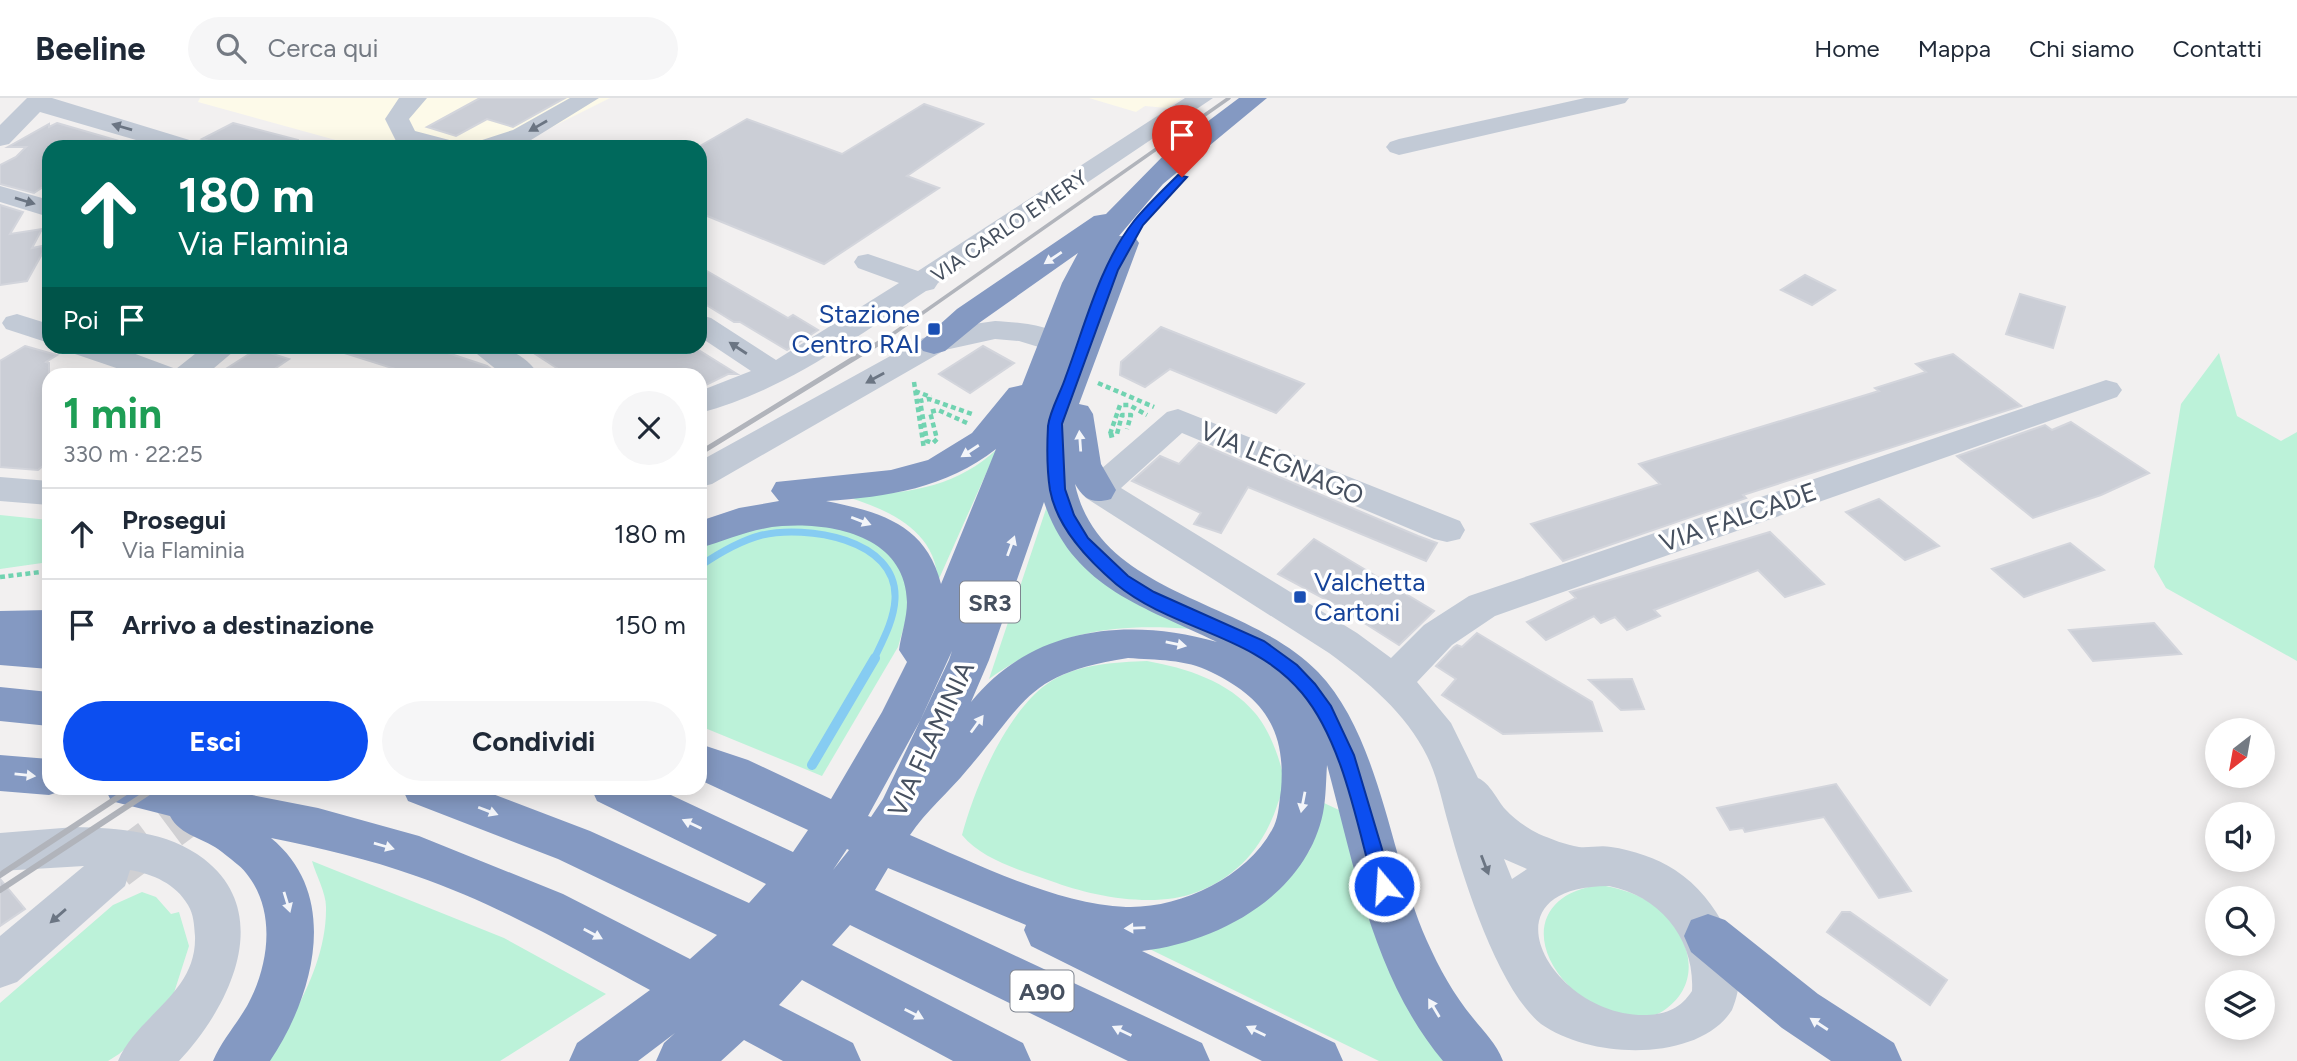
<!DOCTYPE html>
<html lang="it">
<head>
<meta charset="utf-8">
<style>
	body { margin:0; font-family:Figtree,sans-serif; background:#f6f6f7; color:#1f2937; height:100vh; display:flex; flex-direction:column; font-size:26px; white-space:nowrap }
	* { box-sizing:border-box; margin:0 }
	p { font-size:23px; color:#747a83 }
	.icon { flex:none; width:38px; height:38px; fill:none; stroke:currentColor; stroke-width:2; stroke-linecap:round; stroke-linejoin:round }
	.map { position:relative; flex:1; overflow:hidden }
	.details { position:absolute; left:42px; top:270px; width:665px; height:427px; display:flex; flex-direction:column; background:#fff; border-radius:21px; box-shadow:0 4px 18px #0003 }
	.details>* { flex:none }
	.guide { position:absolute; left:42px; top:42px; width:665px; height:214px; border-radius:21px; box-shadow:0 4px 18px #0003; background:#00695c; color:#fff; overflow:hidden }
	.needle { width:46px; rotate:211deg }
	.tools { position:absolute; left:2205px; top:620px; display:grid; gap:14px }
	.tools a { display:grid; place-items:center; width:70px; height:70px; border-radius:50%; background:#fff; box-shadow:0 4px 18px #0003; font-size:35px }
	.pin { position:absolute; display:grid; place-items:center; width:60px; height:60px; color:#fff; margin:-72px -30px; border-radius:50% 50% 50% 0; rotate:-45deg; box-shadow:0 0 7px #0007 }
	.pin .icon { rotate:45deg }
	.me { position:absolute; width:77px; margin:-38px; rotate:342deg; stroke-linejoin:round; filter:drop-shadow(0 0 5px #0008) }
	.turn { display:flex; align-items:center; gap:24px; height:147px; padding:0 21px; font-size:32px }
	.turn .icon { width:91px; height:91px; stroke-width:2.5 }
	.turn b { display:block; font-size:49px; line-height:60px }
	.then { display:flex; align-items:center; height:66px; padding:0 21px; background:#0003; gap:14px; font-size:26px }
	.round { display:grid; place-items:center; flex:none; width:74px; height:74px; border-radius:37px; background:#f6f6f7 }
	.overview { display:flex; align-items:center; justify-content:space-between; height:119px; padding:0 21px }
	h1 { font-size:42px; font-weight:700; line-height:52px; color:#1e9e55 }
	.button { display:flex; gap:14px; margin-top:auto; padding:14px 21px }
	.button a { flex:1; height:80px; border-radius:42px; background:#0c4ef0; color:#fff; font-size:28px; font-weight:700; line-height:80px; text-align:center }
	.button a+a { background:#f6f6f7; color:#1f2937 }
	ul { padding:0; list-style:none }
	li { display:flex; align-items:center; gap:21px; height:91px; padding:0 21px; border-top:2px solid #e0e1e3 }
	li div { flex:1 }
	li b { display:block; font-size:26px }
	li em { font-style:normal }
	header { display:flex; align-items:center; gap:42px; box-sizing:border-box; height:98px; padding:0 35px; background:#fff; border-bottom:2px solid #e0e1e3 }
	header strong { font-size:33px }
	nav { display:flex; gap:38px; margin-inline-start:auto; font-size:24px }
	.search { width:490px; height:63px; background:#f6f6f7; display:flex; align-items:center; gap:18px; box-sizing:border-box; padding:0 24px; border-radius:38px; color:#747a83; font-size:26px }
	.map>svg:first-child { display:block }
	.commercial { fill:#fdfae9 }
	.green { fill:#bcf2d9 }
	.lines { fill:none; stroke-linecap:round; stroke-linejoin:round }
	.stream-far1 { stroke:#86ccf2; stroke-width:7 }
	.stream { stroke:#86ccf2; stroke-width:10 }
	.building { fill:#cbced6; stroke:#d3d5dc; stroke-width:2 }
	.minor-tunnel { stroke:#d0d0d3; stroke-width:44; stroke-dasharray:44 22; stroke-linecap:butt }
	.path { stroke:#71d3b1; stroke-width:4.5; stroke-dasharray:5 3.5; stroke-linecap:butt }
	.minor { fill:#c2cad6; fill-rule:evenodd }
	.highway { fill:#8499c2; fill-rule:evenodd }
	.rail-far2 { stroke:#b1b4bb; stroke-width:3.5 }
	.rail-far1 { stroke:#b1b4bb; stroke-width:5 }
	.rail { stroke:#b1b4bb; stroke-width:6 }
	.oneway { fill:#6b7583 }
	.oneway2 { fill:#f3f5f9 }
	.route { fill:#0c4ef0; stroke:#08339c; stroke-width:2 }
	.transit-dot { fill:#1a4fb4; stroke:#fff; stroke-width:2.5 }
	.labels { text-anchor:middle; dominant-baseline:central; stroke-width:7; stroke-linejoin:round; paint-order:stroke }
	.far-street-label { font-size:21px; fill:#46505f; stroke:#fff }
	.shield { fill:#fff; stroke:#7e848f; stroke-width:2 }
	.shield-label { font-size:24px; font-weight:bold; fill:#46505f }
	.transit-label { font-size:26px; fill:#164399; stroke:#fff; text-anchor:end }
	.street-label { font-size:26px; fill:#46505f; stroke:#fff }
</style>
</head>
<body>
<header>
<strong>Beeline</strong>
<div class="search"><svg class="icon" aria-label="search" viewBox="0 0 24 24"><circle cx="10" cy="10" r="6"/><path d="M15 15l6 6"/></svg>Cerca qui</div>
<nav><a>Home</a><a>Mappa</a><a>Chi siamo</a><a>Contatti</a></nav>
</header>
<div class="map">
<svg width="2297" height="963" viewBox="0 0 2297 963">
	<rect width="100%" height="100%" fill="#f2f0f0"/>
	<g class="commercial">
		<polygon points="200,0 610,0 512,49 361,49 198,4"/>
		<polygon points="1089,0 1182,0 1167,10 1145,8 1136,14"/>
	</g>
	<g class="green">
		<polygon points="2219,255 2237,318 2281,343 2297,334 2297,563 2166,490 2154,469 2181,306"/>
		<path d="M997,351L938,483C935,427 879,408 834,395C892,399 953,393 997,351Z"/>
		<path d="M1047,408L1192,531C1112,525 1056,533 989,581Z"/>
		<polygon points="0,417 49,422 49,464 0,471"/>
		<polygon points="834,424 891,453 905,479 909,511 898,549 822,678 700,628 700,449 752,426"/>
		<path d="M1147,563C1186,570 1228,583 1255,615C1269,631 1281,662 1284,683C1285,691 1279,701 1277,708C1263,749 1237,779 1197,794C1154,811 1091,798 1051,783C1020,772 983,762 962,737C975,688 1009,608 1053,582C1079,566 1117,564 1147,563Z"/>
		<polygon points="1324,705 1339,712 1458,963 1379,963 1129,841 1254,809 1310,752"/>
		<path d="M312,763L504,840L606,896L500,963H265C294,919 327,864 326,809C326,795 316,777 312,763Z"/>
		<path d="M1601,787C1617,790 1632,794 1646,802C1687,826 1709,883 1663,913C1649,922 1632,919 1617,915C1607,912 1596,910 1587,906C1580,902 1573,893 1568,887C1527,844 1538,794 1601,787Z"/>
		<polygon points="142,794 156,799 171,816 179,814 189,848 172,901 148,931 119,956 108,963 0,963 0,905 113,807"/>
	</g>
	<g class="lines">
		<path class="stream-far1" d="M700,468C719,455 739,443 762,437C805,427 898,440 895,501C894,522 883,542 874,561"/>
		<polyline class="stream" points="812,667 875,560"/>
	</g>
	<g class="building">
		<polygon points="480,0 565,0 513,29 487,21 456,38 427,29"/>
		<polygon points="924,6 983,26 907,78 939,90 824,166 700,115 700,48 747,21 842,56"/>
		<polygon points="57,25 119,43 118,49 49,49 49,85 34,95 0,86 0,67 16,59 26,49 8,49 49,26 49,29"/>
		<polygon points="233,25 298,42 297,49 231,49 202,41"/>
		<polygon points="0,107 23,114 10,136 42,131 32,150 47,147 27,183 0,187"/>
		<polygon points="700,169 788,220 793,217 818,232 787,252 740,224 734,224 700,203"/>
		<polygon points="1805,177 1835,192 1812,207 1781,192"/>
		<polygon points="2020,196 2065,209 2053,250 2006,236"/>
		<polygon points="1161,229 1304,286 1276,315 1170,271 1145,289 1120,277 1121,264"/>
		<polygon points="25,248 57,257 46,264 49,265 49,363 38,372 0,369 0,263"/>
		<polygon points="338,248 427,248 487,268 498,276 411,276 338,253"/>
		<polygon points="523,248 692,248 737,276 728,276 700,290 700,276 566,276"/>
		<polygon points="983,248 1014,265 970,295 939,276"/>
		<polygon points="257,251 289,261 267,276 218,276"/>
		<polygon points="1953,256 2021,308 1743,397 1746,400 1563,463 1531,426 1660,386 1639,366 1879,293 1875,290 1926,274 1916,266"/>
		<polygon points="2071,324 2149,375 2101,397 2033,420 1957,358 2045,327 2052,332"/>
		<polygon points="1199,345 1418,438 1437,445 1426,463 1248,389 1221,435 1194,426 1201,415 1132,383 1160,358 1179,366"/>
		<polygon points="1879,401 1939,448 1905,462 1846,414"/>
		<polygon points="1770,434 1824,486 1785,499 1758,472 1654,512 1660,518 1627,532 1615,519 1601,525 1594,518 1546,542 1527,524 1576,500 1570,494"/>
		<polygon points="1314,441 1434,513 1399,547 1336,507 1278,476"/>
		<polygon points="2070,445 2104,472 2024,499 1992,471"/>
		<polygon points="2154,525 2181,556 2093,563 2069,532"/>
		<polygon points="1477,535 1592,604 1602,633 1503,636 1442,597 1456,581 1436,568 1454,549 1457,547 1462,549"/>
		<polygon points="1632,581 1644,611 1621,612 1589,582"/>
		<polygon points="1836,686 1911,793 1879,800 1824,719 1745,734 1743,730 1730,732 1717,710"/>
		<polygon points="0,781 25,811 0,828"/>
		<polygon points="1842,814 1850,814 1947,882 1930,907 1827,834"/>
	</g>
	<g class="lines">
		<polyline class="minor-tunnel" points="116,769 222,690"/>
		<g class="path">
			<polyline points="914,284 924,351"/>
			<polyline points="1098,285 1154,309"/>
			<polyline points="915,293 931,299"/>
			<polyline points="967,325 938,312 930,314 937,341 933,345 927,343 920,303 929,301 972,316"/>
			<polyline points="1110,336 1120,307 1129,307 1147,317"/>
			<polyline points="1109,338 1117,336 1122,317 1131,317 1127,331"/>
			<polyline points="0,479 49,473"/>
		</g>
		<g class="minor">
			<polygon points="27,0 52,0 196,44 200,49 160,49 40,14 9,46 0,48 0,27"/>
			<polygon points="399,0 427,0 409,21 415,33 457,44 461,49 419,49 396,43 385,21"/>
			<polygon points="570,0 599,0 531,42 510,49 472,49 476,44 513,32"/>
			<path d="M1185,0H1213L938,185L934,191L926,193C855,240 784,293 700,315V293L751,273L700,239V217L711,220L776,262L899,185L858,170L854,164L858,158L868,156L918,173Z"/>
			<polygon points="1585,0 1629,0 1625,5 1617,7 1399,57 1390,54 1386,49 1390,44 1399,41"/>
			<polygon points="0,88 49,102 49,119 0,104"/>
			<polygon points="17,216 49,226 49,245 6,231 2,225 6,219"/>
			<path d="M995,223C1015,224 1058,227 1070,245L1066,251L1055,254L1019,243L995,241L945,252L712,386L700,389V363L923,240L967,227Z"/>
			<polygon points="68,248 114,248 176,271 205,248 240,248 207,276 134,276 72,255"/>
			<path d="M467,248C496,248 520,249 538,276H502Z"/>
			<path d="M2106,282L2117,285L2122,292L2117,299L1495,518L1452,547L1417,584L1451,625L1478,680C1490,685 1497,702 1505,711C1515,722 1527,730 1539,736C1551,741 1566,747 1579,749C1589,750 1601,747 1611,749C1632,752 1657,760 1675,772C1698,787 1714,808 1726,831C1740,859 1744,883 1732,912C1700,963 1594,963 1541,926C1498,891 1464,783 1449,728C1442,704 1438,680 1427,658C1406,615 1367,583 1329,555L1086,400L1081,392L1086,384L1167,314L1178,311L1460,423L1465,432L1460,441L1447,444L1434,441L1182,335L1121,390L1357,535L1391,560L1424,527L1469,498ZM1504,761L1527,771L1512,781ZM1609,788C1660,798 1695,841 1692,893C1681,910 1667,916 1647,917C1553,920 1477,788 1609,788Z"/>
			<polygon points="0,379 49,383 49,407 0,403"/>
			<path d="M75,729C118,730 168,733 204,761C276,817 228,911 179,963H118C137,917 197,896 195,838C194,827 194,817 188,807C176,786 153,776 130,772L125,788L17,884L0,890V838L84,768L0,773V735Z"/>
		</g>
		<g class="highway">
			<path d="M1239,0H1267L1163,86L1119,138L1135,139L1139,145L1079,306L1088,308L1093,316L1101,366L1116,392L1111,401C1093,406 1084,402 1075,386C1099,499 1247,500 1318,574C1381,640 1390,760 1427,843C1439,870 1454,897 1473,920C1485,935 1496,945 1503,963H1443C1374,881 1354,767 1327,667C1326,682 1326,700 1323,715C1306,797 1219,844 1142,853L1335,945L1343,963H1262L1031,848L1024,832L1026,827L888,770L875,792L1202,945L1210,963H1128L850,827L832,847L1023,945L1031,963H953L802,882L779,907L853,945L861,963H783L744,942L721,963H656L664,945L675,935L638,963H569L577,945L650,892C574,851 498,806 416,778C369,761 320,750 271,740C342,798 313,899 270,963H213C222,942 236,927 247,908C269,868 277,813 246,775C240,767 230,761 222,754C205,740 180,738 170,718L111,703L105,690H216L318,710L419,738L563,796L690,861L717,837L558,761L408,703L402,690H477L590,733L749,805L766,786L597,703L591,690H656L793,754L808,732L700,682V646L748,662L831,701L882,614L907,564L899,552C901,537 907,520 907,504C906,439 834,424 782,428C753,430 727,442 700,450V423L739,410L779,403L771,393L776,384L891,372L928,362L972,335L1009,290L1022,287L1062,185L1078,155L979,225L945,253L934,256L923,253L918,246L957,211L1094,118L1106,116L1167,54ZM996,351L941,486C926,426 880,414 826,403C888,399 946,390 996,351ZM1044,404C1073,490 1143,508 1217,544C1129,519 1032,528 971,604L989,562ZM952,553L949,562L883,701L871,719L868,718L920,623ZM1128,560C1156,562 1186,561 1211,574C1265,600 1286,633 1281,692C1279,704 1279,717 1274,728C1249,779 1180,811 1126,809C1056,806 974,765 910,737C926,713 949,694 967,672C1028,601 1027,576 1128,560ZM847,751L849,752L833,772Z"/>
			<polygon points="49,512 49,571 0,567 0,513"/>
			<polygon points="0,589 49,594 49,628 0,623"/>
			<polygon points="0,657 49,661 49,690 66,690 65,692 49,697 0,693"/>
			<polygon points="1708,816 1725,822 1818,896 1894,945 1902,963 1831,963 1782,930 1691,854 1684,838 1691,822"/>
		</g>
		<polyline class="rail-far2" points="877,247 1229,0"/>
		<polyline class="rail-far1" points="700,355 879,245"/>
		<g class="rail">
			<polyline points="0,777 132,690"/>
			<polyline points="0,792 155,690"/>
		</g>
	</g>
	<defs><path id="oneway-solid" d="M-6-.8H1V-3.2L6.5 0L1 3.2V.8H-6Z" transform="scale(1.75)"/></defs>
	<g class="oneway">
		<use href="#oneway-solid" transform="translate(538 28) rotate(150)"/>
		<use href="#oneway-solid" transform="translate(122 29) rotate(-164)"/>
		<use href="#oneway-solid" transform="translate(25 103) rotate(17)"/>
		<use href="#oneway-solid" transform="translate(738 250) rotate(-147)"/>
		<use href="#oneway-solid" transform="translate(875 280) rotate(151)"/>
		<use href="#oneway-solid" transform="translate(1485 767) rotate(69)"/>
		<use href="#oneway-solid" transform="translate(58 818) rotate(139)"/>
	</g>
	<g class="oneway2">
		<use href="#oneway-solid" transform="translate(1053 160) rotate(146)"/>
		<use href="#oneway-solid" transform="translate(1080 343) rotate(-94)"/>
		<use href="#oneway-solid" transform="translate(970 353) rotate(147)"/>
		<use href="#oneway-solid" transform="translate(861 423) rotate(21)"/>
		<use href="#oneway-solid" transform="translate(1011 448) rotate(-70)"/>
		<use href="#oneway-solid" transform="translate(1176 546) rotate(11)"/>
		<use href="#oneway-solid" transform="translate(977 626) rotate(-54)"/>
		<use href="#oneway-solid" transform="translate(25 677) rotate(6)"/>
		<use href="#oneway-solid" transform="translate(1303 704) rotate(101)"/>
		<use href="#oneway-solid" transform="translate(488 713) rotate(21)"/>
		<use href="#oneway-solid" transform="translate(692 726) rotate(-155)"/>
		<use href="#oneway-solid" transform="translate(384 748) rotate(16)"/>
		<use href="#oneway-solid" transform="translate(287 804) rotate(73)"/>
		<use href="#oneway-solid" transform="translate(1135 830) rotate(178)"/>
		<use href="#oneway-solid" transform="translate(593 836) rotate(28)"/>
		<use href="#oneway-solid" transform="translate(1434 910) rotate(-121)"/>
		<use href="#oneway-solid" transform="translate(914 916) rotate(27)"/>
		<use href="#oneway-solid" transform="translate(1819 926) rotate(-147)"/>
		<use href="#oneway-solid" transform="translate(1122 933) rotate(-154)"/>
		<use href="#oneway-solid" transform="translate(1256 933) rotate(-154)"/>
	</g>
	<path class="route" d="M1178,77L1187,79L1143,127L1118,172L1062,326L1065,391L1074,417L1088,440L1128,478L1154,494L1264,543L1297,567L1315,586L1331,608L1354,657L1393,788L1391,794L1384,796L1377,794L1374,788C1357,727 1343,644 1302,595C1252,535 1173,533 1116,486C1088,462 1057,430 1050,392C1047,373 1047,347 1048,328C1050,312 1061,294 1066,278C1085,227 1100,166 1134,123C1147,107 1163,92 1178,77Z"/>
	<g class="transit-dot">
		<rect x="927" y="224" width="14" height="14" rx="3.5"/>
		<rect x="1293" y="492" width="14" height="14" rx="3.5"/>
	</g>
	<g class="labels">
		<g class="far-street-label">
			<text transform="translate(1009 128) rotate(-34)">VIA CARLO EMERY</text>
		</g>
		<g class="shield">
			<rect x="960" y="483.5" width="60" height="41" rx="5"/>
			<rect x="1010.5" y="872.5" width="63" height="41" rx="5"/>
		</g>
		<g class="shield-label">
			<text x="990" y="504">SR3</text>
			<text x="1042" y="893">A90</text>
		</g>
		<g class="transit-label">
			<text x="920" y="216">Stazione<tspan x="920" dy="30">Centro RAI</tspan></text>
			<text x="1314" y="484" text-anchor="start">Valchetta<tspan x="1314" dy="30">Cartoni</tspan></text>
		</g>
		<g class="street-label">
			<text transform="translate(1282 365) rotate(23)">VIA LEGNAGO</text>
			<text transform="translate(1738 419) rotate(-19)">VIA FALCADE</text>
			<text transform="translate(931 641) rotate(-65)">VIA FLAMINIA</text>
		</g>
	</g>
</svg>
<div class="tools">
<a><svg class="needle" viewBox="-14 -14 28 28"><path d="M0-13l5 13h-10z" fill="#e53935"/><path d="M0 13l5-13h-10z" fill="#747a83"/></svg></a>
<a><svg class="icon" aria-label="sound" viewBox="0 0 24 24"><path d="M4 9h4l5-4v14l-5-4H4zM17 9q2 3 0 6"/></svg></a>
<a><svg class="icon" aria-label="search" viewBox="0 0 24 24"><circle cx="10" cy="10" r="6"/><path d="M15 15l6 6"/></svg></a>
<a><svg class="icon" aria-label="layers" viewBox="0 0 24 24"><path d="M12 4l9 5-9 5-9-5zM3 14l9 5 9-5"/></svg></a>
</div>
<div class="pin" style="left:1182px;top:79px;background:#d93025"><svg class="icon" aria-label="arrive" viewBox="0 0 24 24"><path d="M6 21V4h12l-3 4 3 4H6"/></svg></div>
<svg class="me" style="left:1384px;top:788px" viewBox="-20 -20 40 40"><circle r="17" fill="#0c4ef0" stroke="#fff" stroke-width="3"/><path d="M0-11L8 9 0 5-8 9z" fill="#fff"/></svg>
<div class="guide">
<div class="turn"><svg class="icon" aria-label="ahead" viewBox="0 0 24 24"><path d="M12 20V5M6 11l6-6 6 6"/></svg><div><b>180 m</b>Via Flaminia</div></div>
<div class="then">Poi<svg class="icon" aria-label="arrive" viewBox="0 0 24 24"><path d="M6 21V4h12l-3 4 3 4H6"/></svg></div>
</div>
<section class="details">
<div class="overview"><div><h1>1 min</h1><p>330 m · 22:25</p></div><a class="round"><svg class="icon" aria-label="close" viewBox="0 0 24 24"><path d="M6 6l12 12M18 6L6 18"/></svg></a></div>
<ul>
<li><svg class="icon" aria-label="ahead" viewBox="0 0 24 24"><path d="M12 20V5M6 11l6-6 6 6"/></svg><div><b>Prosegui</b><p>Via Flaminia</p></div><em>180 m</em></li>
<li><svg class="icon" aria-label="arrive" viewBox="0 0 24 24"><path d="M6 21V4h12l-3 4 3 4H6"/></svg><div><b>Arrivo a destinazione</b></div><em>150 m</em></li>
</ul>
<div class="button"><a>Esci</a><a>Condividi</a></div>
</section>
</div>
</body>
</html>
